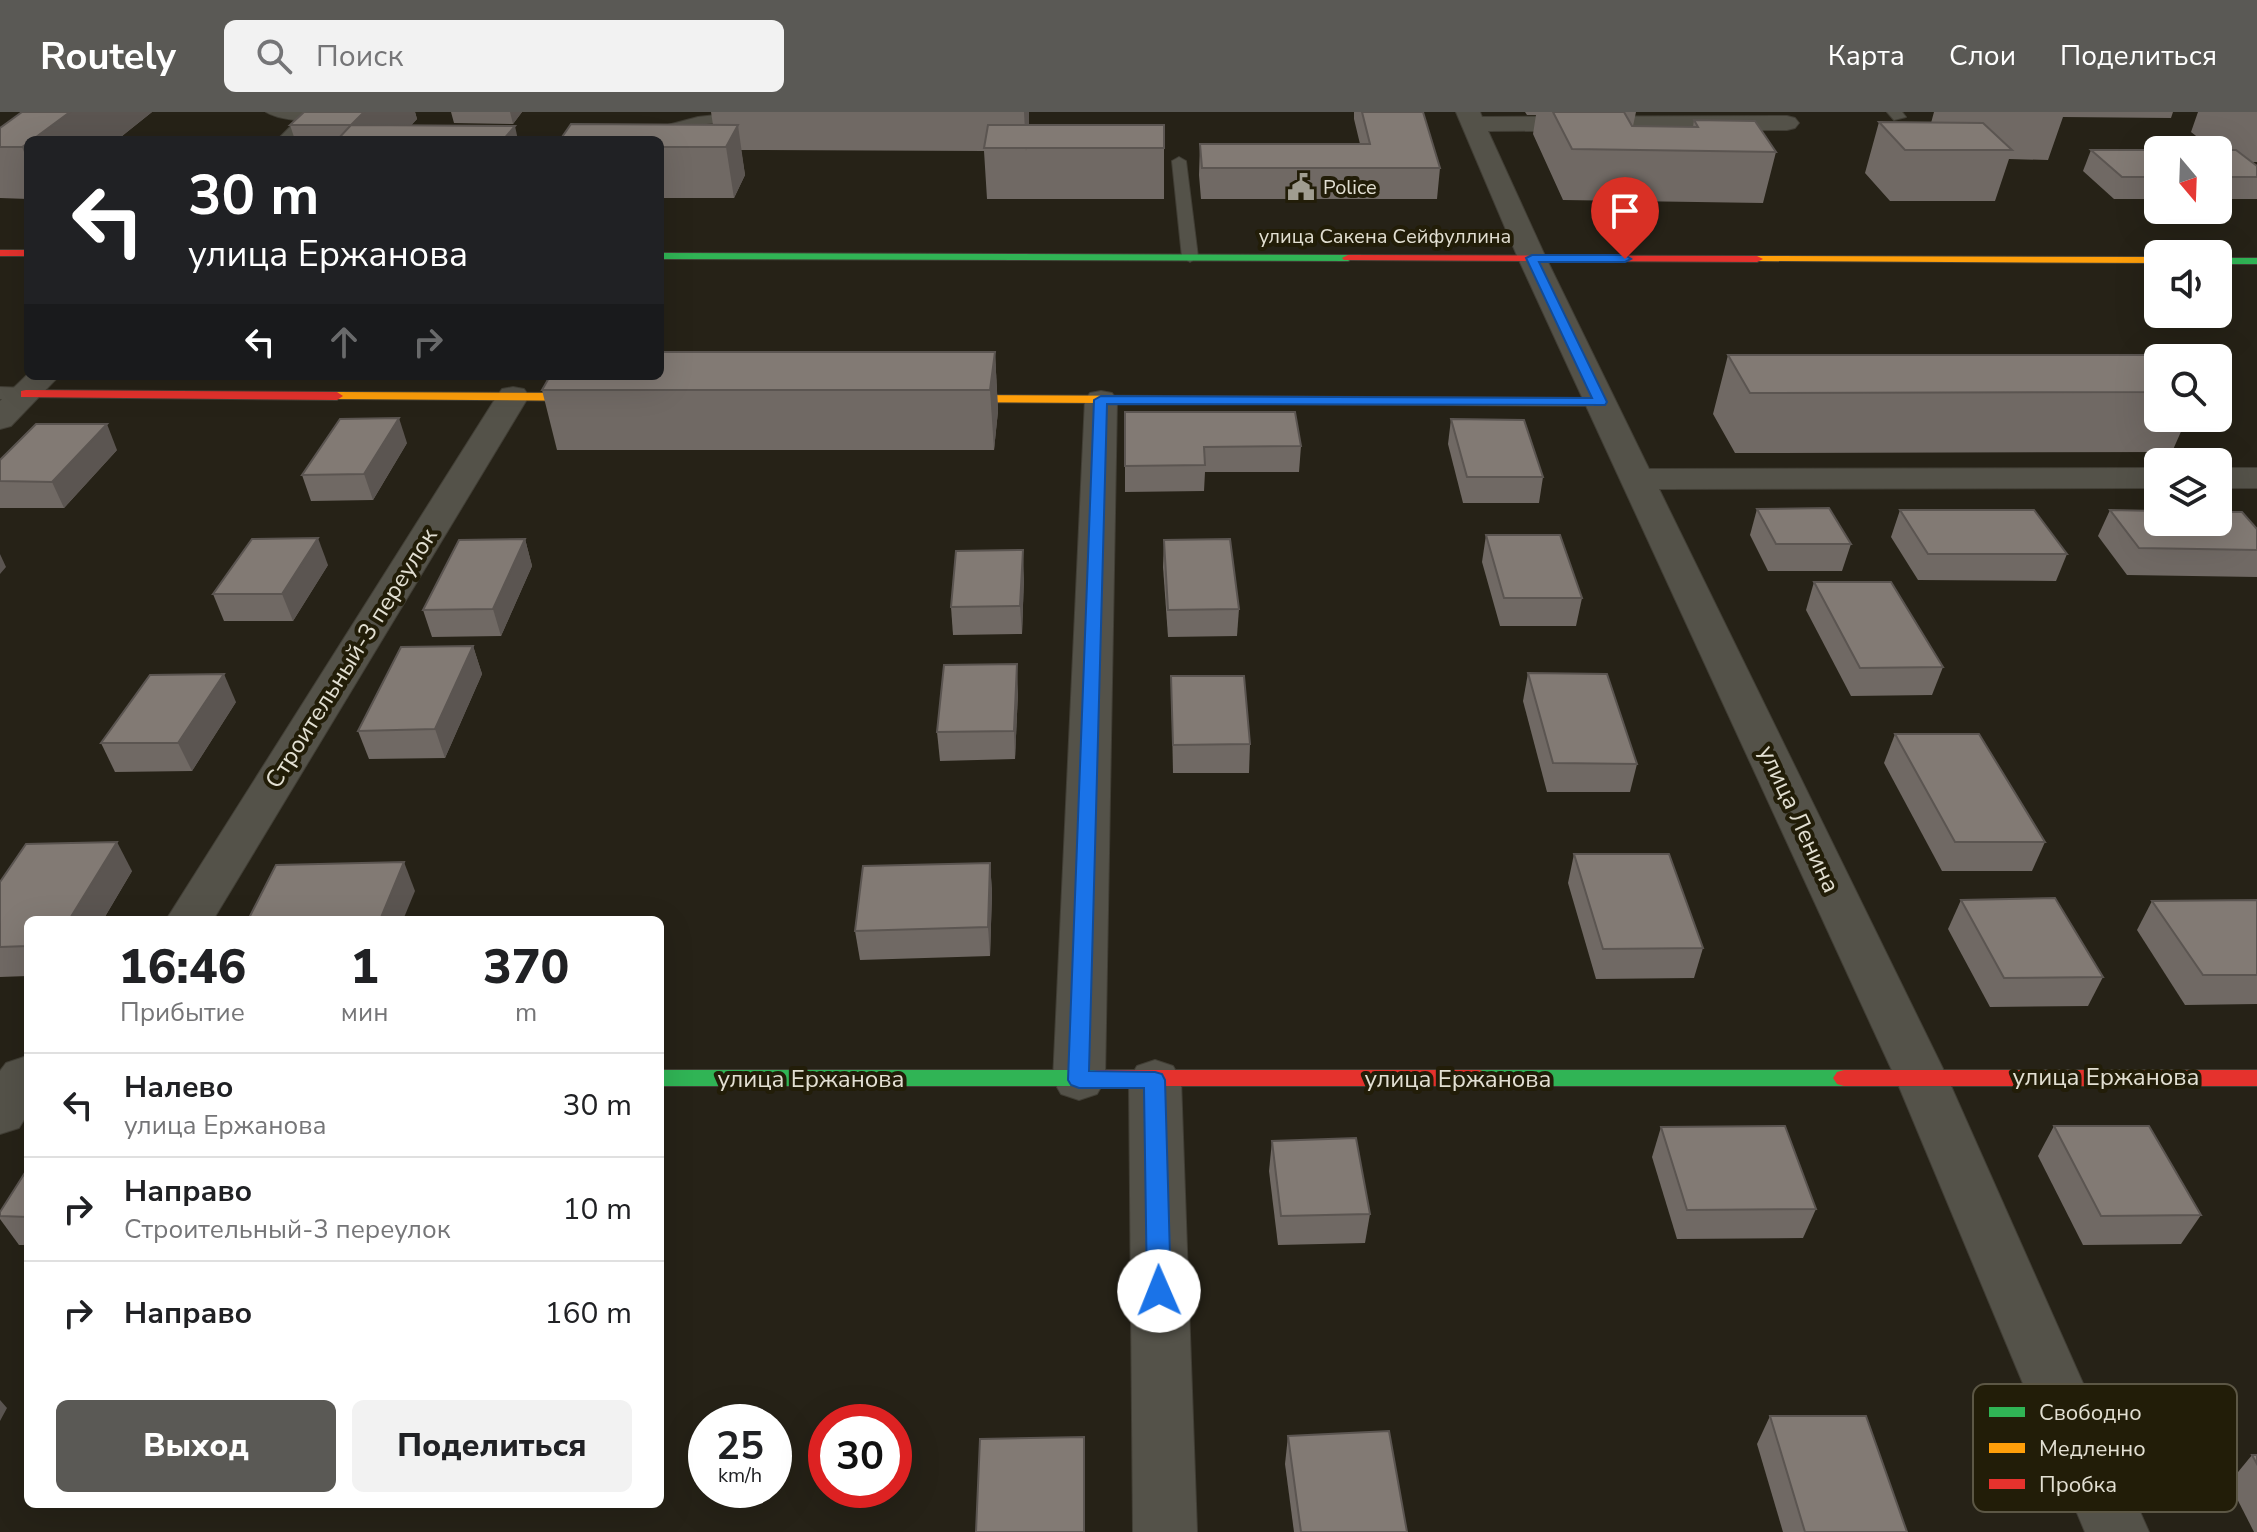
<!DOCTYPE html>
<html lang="ru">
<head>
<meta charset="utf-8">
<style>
	body { margin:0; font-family:"Nunito Sans",sans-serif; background:#f2f2f2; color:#202124; height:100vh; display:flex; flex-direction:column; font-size:30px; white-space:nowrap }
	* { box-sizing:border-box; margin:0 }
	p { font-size:26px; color:#757577 }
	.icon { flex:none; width:44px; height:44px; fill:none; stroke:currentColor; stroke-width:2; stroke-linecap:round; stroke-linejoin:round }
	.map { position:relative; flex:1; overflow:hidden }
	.drawer { position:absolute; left:24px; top:804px; width:640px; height:592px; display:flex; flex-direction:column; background:#fff; border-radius:12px; box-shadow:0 8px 32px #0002 }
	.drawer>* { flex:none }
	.guide { position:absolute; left:24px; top:24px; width:640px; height:244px; border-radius:12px; box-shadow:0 8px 32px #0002; background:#202124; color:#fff; overflow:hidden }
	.needle { width:52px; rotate:161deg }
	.controls { position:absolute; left:2144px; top:24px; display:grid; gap:16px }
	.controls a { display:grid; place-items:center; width:88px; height:88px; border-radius:12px; background:#fff; box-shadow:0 8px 32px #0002; font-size:40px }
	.speed { position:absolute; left:688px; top:1292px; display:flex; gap:16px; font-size:40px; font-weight:700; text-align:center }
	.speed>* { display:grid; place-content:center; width:104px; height:104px; border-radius:50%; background:#fff; box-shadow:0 8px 32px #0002; line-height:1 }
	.speed small { font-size:20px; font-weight:400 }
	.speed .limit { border:12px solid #d22; background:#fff; color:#111 }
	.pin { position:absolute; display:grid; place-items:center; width:68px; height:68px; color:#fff; margin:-82px -34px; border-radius:50% 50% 50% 0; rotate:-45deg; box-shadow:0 0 8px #0007 }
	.pin .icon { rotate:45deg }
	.me { position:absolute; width:88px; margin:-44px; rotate:359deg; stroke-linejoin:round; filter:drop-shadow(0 0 6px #0008) }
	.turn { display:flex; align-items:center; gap:28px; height:168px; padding:0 32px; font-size:36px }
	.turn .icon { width:104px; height:104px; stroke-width:2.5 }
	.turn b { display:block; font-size:56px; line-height:68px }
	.lanes { display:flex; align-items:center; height:76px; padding:0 32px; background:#0003; justify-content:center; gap:40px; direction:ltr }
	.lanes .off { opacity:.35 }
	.eta { display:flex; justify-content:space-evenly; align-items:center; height:136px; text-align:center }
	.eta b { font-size:48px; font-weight:800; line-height:56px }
	.button { display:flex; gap:16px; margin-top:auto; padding:16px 32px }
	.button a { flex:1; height:92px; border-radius:12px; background:#5a5955; color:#fff; font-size:32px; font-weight:800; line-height:92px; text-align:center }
	.button a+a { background:#f2f2f2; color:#202124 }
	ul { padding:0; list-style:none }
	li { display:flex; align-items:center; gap:24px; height:104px; padding:0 32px; border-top:2px solid #e0e0e0 }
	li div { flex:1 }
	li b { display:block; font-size:30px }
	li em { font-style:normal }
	header { display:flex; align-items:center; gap:48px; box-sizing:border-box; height:112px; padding:0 40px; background:#5a5955; color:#fff }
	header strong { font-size:38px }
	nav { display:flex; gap:44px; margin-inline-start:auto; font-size:28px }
	.search { width:560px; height:72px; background:#f2f2f2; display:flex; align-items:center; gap:20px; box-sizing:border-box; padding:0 28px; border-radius:12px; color:#757577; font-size:30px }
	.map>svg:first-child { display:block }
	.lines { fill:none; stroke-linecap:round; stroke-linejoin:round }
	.lane-casing { stroke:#413e35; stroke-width:2 }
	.street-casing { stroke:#413e35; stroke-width:2 }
	.fast-casing { stroke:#413e35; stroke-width:2 }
	.slow-casing { stroke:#413e35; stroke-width:2 }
	.jam-casing { stroke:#413e35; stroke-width:2 }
	.lane { fill:#545249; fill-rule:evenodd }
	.street { fill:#545249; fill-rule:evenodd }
	.fast { fill:#30b455; fill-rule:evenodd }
	.slow { fill:#ff9f0a; fill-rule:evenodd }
	.jam { fill:#e5322d; fill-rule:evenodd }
	.wall { fill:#706964 }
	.shaded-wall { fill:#5b5551 }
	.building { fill:#827a74; stroke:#5b5551; stroke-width:2 }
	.route { fill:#1a73e8; stroke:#114b97; stroke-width:2 }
	.labels { text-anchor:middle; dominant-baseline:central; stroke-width:8; stroke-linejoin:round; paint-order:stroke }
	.far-poi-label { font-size:20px; fill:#e2dfd2; stroke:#221d08; text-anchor:start }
	.far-street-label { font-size:20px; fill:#e2dfd2; stroke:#221d08 }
	.street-label { font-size:24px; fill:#e2dfd2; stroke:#221d08 }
	.key { fill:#221d08; stroke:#5c5745; stroke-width:2 }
	.key-label { font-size:22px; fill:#e2dfd2 }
</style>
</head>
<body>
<header>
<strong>Routely</strong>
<div class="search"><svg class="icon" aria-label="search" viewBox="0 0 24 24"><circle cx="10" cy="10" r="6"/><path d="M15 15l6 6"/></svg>Поиск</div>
<nav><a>Карта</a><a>Слои</a><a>Поделиться</a></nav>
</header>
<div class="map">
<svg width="2257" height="1420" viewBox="0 0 2257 1420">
	<rect width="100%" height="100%" fill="#262217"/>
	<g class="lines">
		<g class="lane-casing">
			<g id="lane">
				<path d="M266,0H306L320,5C309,12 277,7 266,0Z"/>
				<polygon points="743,0 749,1 749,7 698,13 636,28 611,28 698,5"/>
				<polygon points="1887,0 1902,0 1906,5 1894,8"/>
				<polygon points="1179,45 1186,49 1198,145 1190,150 1182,145 1172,49"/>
				<polygon points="0,275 26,276 35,282 26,288 0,287"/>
			</g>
		</g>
		<g class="street-casing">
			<g id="street">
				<polygon points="305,0 330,0 303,28 277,28"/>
				<polygon points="1456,0 1480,0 1482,5 1787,4 1795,6 1799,11 1795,16 1787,18 1488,19 1546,146 1649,357 2158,356 2158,376 1659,377 1947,965 2149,1420 2085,1420 1895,965 1518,146"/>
				<polygon points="28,262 59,264 11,314 0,317 0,289"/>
				<polygon points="513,275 524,277 529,284 213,808 166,808 497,284 502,277"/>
				<polygon points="1101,279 1112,281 1117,288 1105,968 1097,982 1079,988 1061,982 1053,968 1085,288 1090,281"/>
				<rect x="2218" y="356" width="39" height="20"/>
				<polygon points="24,945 28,947 28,1001 19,1016 0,1022 0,959 6,951"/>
				<polygon points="1155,948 1173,954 1181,968 1197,1420 1133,1420 1129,968 1137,954"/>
			</g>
		</g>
		<g class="fast-casing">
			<g id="fast">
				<polygon points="660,141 1348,143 1354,146 1348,149 660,147"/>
				<rect x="2218" y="146" width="39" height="6"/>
				<polygon points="660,958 1097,958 1104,960 1108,966 1104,972 1097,974 660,974"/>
				<polygon points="1479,958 1844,958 1851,960 1855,966 1851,972 1844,974 1479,974 1472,972 1468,966 1472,960"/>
			</g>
		</g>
		<g class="slow-casing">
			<g id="slow">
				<polygon points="1757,144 2158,145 2158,151 1753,149 1751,147"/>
				<polygon points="337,280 602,281 608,285 602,289 332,287 331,284"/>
				<polygon points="939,283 1600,286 1606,290 1600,294 934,290 933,287"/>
			</g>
		</g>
		<g class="jam-casing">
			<g id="jam">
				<rect x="0" y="138" width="28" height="6"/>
				<polygon points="1348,143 1757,144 1763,147 1757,150 1344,148 1342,146"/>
				<polygon points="26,278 337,280 343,284 337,288 21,285 21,279"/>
				<polygon points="1097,958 1479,958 1486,960 1490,966 1486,972 1479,974 1097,974 1090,972 1086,966 1090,960"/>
				<polygon points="1844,958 2257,958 2257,974 1844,974 1837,972 1833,966 1837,960"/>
			</g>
		</g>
		<use href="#lane" class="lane"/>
		<use href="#street" class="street"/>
		<use href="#fast" class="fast"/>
		<use href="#slow" class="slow"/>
		<use href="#jam" class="jam"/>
	</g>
	<g class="wall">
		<polygon points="22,0 152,0 117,28 28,28 28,87 0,86 0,16"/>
		<polygon points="304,0 415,0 417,7 411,13 518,28 295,28 290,13"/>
		<polygon points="451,0 522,0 513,12 454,11"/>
		<polygon points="711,0 1029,0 1029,13 1164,36 1164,87 987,87 984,39 741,38 745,63 734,86 660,86 660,28 713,13"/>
		<polygon points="1354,0 1423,0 1440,56 1437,87 1201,87 1199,63 1200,32 1360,32 1354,7"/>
		<polygon points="1525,0 1636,0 1633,14 1693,15 1694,8 1776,40 1763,91 1563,88 1533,22 1536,3 1527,3"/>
		<polygon points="1934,0 2173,0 2171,6 2063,5 2048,48 2009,47 1995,89 1890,89 1865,61 1879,10 1931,11"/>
		<polygon points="2198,0 2257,0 2257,50 2251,50 2257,54 2257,87 2218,87 2218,38 2214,38 2191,20"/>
		<polygon points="2091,38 2158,38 2158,87 2114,87 2083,59"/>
		<polygon points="995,240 998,299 994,338 557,338 542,278"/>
		<polygon points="1728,243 2158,246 2158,306 2187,306 2172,340 1735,341 1713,302"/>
		<polygon points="1125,300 1301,334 1299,360 1205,360 1204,379 1125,380"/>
		<polygon points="1451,307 1543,365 1539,391 1463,391 1448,332"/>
		<polygon points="407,331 373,388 311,389 302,363"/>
		<polygon points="117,338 64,396 0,396 0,370"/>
		<polygon points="1757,397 1851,432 1842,459 1768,459 1750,423"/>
		<polygon points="1900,398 2067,442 2056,469 1918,468 1891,425"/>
		<polygon points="2110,398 2257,417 2257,465 2127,463 2098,424"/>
		<polygon points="1486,423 1582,486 1576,514 1500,514 1482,450"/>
		<polygon points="525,427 532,454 501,524 432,525 423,498"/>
		<polygon points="1164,428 1239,497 1237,524 1168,525 1163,455"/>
		<polygon points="328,453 293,509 224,509 213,482"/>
		<polygon points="1024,465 1022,522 953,523 951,495"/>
		<polygon points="1814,470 1943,555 1932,583 1851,584 1806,498"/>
		<polygon points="473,534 482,562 445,646 369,647 358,619"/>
		<polygon points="1528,561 1637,652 1630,680 1547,680 1523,589"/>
		<polygon points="1171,564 1250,632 1249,661 1173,661"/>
		<polygon points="1018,580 1015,647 940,649 937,620"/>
		<polygon points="236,590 192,659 115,660 101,631"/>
		<polygon points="1895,622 2045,730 2032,759 1942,759 1884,651"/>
		<polygon points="1574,742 1703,836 1694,866 1596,867 1568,771"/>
		<polygon points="990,751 992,780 990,844 860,848 855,819"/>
		<polygon points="132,759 103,808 28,808 28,864 0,865 0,770"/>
		<polygon points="1961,788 2103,865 2088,894 1990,895 1948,817"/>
		<polygon points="2257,788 2257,892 2185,893 2137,818 2152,789"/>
		<polygon points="2054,1014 2201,1103 2181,1132 2083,1133 2038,1044"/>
		<polygon points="1661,1015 1816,1097 1803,1126 1677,1127 1652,1045"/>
		<polygon points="1272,1029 1370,1102 1365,1131 1278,1133 1269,1059"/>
		<polygon points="28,1056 28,1133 19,1133 0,1107 0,1100"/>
		<polygon points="1770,1304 1907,1420 1783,1420 1757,1332"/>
		<polygon points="1288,1324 1407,1420 1294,1420 1285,1352"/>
		<polygon points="2252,1343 2257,1343 2257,1420 2254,1420 2229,1371"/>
	</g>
	<g class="shaded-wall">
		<polygon points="70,0 152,0 117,28 32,28"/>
		<polygon points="364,0 415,0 417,7 398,28 351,13"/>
		<polygon points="510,0 522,0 513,12"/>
		<polygon points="1024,0 1029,0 1029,17 1026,39"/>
		<polygon points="738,13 745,63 734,86 726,35"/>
		<polygon points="515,14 518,28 503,28"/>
		<polygon points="28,31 28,50 22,35"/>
		<polygon points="995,240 998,299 994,338 990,278"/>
		<polygon points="399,306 407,331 373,388 364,362"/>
		<polygon points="107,312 117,338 64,396 52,370"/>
		<polygon points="318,426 328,453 293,509 282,482"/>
		<polygon points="525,427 532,454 501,524 493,497"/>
		<polygon points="1023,438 1024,465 1022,522 1020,494"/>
		<polygon points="0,442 6,455 0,462"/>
		<polygon points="473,534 482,562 445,646 435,617"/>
		<polygon points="1017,552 1018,580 1015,647 1014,619"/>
		<polygon points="224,562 236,590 192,659 178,631"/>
		<polygon points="117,730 132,759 103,808 69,808"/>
		<polygon points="404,750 415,779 403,808 380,808"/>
		<polygon points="990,751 992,780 990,844 988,815"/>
		<polygon points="0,1288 7,1296 0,1309"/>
	</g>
	<g class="building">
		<polygon points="22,0 70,0 32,28 28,28 28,31 22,35 0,35 0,16"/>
		<polygon points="304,0 364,0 351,13 290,13"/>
		<polygon points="1362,0 1423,0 1440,56 1202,56 1200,32 1370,32"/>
		<polygon points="1553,0 1624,0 1632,14 1698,15 1694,8 1755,9 1776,40 1572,37"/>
		<polygon points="1879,10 1983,11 2012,38 1905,38"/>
		<polygon points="571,12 738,13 726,35 660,35 660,28 560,28"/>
		<polygon points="351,13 515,14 503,28 337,28"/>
		<polygon points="988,13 1164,13 1164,36 984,36"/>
		<polygon points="2091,38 2158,38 2158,65 2122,65"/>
		<polygon points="2218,38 2236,38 2257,54 2257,65 2218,65"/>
		<polygon points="660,240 995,240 990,278 542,278 550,264 660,264"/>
		<polygon points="1728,243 2161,243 2164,246 2158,246 2158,280 1750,281"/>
		<polygon points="1125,300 1295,300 1301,334 1204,335 1205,353 1125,354"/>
		<polygon points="399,306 364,362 302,363 340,307"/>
		<polygon points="1451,307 1524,308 1543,365 1467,365"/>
		<polygon points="36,312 107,312 52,370 0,369 0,348"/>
		<polygon points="1829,396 1851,432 1776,432 1757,397"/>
		<polygon points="1900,398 2034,398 2067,442 1928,442"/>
		<polygon points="2110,398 2158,399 2158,410 2218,410 2218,400 2242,400 2257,417 2257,438 2139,436"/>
		<polygon points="1486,423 1560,423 1582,486 1504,486"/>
		<polygon points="318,426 282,482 213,482 252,427"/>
		<polygon points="525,427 493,497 423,498 459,428"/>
		<polygon points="1230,427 1239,497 1168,498 1164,428"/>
		<polygon points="1023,438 1020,494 951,495 956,439"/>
		<polygon points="1814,470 1891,470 1943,555 1860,556"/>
		<polygon points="473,534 435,617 358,619 401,535"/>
		<polygon points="1017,552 1014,619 937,620 944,553"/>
		<polygon points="1528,561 1607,562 1637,652 1553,651"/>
		<polygon points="224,562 178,631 101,631 150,563"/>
		<polygon points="1171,564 1244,564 1250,632 1173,633"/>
		<polygon points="1895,622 1979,622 2045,730 1955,730"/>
		<polygon points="117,730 69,808 28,808 28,834 0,835 0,770 26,732"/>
		<polygon points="1574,742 1669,742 1703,836 1603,837"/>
		<polygon points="404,750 380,808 248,808 276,753"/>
		<polygon points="990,751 988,815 855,819 863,754"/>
		<polygon points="2055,786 2103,865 2004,866 1961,788"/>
		<polygon points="2257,788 2257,863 2203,863 2152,789"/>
		<polygon points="1785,1014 1816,1097 1687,1098 1661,1015"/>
		<polygon points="2054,1014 2149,1014 2201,1103 2101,1104"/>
		<polygon points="1356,1026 1370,1102 1281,1104 1272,1029"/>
		<polygon points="28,1056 28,1105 0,1104 0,1100"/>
		<polygon points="1770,1304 1866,1304 1907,1420 1805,1420"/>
		<polygon points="1389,1319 1407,1420 1301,1420 1288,1324"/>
		<polygon points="1084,1325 1084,1420 976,1420 980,1327"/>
		<polygon points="2252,1343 2257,1343 2257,1352"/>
	</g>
	<polygon class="route" points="1532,143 1625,143 1631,147 1625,150 1539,150 1607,290 1605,293 1107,292 1089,959 1155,960 1162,962 1165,968 1171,1179 1168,1186 1159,1189 1151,1186 1147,1179 1144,976 1079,976 1071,973 1068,968 1094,288 1101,284 1592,286 1526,146"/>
	<defs>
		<g id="civic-bare" transform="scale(2.16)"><path d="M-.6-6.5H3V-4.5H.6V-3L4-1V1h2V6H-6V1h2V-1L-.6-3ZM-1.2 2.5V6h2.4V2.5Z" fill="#a09d91" stroke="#221d08" stroke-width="2.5" paint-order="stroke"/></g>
	</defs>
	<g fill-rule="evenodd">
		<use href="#civic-bare" x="1301" y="75"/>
	</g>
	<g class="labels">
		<g class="far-poi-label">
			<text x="1323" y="75">Police</text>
		</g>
		<g class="far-street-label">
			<text x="1385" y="124">улица Сакена Сейфуллина</text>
		</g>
		<g class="street-label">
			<text transform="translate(351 546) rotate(-58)">Строительный-3 переулок</text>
			<text transform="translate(1799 707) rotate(65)">улица Ленина</text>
			<text x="2106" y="965">улица Ержанова</text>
			<text x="811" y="967">улица Ержанова</text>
			<text x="1458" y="967">улица Ержанова</text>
		</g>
	</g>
	<rect x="1973" y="1272" width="264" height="128" rx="12" class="key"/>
	<rect x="1989" y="1295" width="36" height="10" fill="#30b455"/>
	<rect x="1989" y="1331" width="36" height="10" fill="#ff9f0a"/>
	<rect x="1989" y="1367" width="36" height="10" fill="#e5322d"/>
	<g class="key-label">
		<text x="2039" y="1308">Свободно</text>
		<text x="2039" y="1344">Медленно</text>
		<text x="2039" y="1380">Пробка</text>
	</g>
</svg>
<div class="controls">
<a><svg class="needle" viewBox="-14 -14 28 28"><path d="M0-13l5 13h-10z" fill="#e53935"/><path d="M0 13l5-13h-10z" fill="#757577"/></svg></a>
<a><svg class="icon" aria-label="sound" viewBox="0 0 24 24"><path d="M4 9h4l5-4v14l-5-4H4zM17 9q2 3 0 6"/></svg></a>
<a><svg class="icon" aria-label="search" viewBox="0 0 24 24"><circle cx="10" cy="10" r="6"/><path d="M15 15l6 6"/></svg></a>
<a><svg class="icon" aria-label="layers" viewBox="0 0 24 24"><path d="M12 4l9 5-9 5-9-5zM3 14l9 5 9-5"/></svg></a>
</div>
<div class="speed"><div>25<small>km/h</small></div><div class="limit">30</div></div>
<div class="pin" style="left:1625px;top:147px;background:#d93025"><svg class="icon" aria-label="arrive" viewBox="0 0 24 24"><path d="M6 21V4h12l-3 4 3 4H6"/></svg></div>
<svg class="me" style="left:1159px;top:1179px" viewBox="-20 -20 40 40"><circle r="19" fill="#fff"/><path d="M0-13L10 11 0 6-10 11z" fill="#1a73e8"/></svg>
<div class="guide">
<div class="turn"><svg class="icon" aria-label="left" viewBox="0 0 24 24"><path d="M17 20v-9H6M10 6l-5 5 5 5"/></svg><div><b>30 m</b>улица Ержанова</div></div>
<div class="lanes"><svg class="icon" aria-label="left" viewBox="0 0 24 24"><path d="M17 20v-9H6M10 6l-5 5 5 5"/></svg><svg class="icon off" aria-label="ahead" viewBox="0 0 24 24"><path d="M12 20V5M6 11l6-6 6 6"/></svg><svg class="icon off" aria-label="right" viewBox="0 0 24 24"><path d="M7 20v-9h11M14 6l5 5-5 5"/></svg></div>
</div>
<section class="drawer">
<div class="eta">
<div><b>16:46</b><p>Прибытие</p></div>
<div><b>1</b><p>мин</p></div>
<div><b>370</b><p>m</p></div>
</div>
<ul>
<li><svg class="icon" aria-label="left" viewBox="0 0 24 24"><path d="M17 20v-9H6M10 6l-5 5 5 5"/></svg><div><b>Налево</b><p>улица Ержанова</p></div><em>30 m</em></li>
<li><svg class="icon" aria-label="right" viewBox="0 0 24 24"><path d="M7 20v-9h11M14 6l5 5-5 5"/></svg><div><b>Направо</b><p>Строительный-3 переулок</p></div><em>10 m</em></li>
<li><svg class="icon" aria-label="right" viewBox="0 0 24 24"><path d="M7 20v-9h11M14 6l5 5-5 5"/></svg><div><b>Направо</b></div><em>160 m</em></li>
</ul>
<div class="button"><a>Выход</a><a>Поделиться</a></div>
</section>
</div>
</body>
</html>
